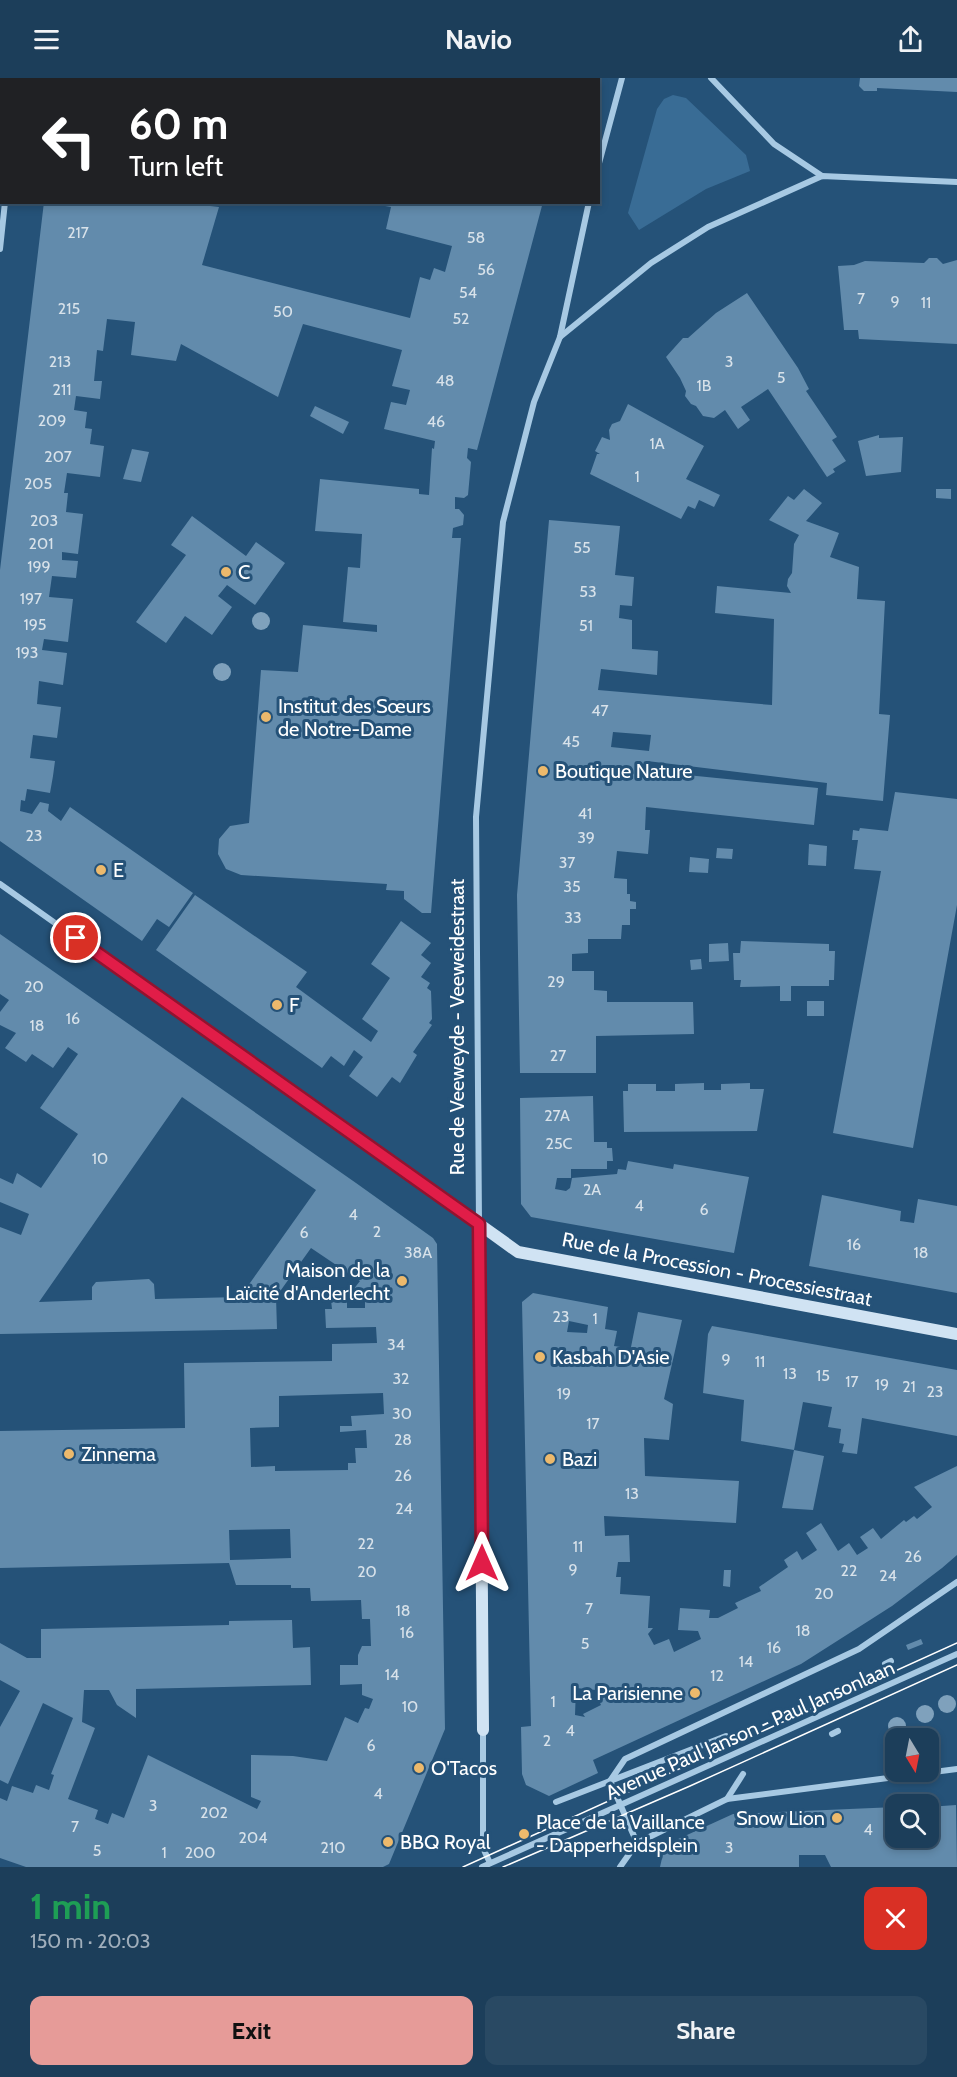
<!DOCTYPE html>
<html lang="en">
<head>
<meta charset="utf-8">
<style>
	body { margin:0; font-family:Cabin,sans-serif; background:#294963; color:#f1f3f6; height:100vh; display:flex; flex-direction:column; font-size:22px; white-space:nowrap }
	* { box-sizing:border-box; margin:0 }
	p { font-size:20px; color:#a0aebb }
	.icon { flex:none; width:33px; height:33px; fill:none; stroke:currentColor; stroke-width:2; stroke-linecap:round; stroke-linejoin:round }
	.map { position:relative; height:1789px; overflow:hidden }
	.sheet { display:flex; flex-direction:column; background:#1c3e5a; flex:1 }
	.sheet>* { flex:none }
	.banner { position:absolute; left:0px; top:0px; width:600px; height:126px; box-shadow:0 3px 9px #0003,0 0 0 2px #3a5770; background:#202124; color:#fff; overflow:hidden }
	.needle { width:39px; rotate:170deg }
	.fabs { position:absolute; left:885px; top:1650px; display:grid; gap:12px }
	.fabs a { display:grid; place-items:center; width:54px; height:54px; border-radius:12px; background:#1c3e5a; box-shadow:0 3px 9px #0003,0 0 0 2px #3a5770; font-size:30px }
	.pin { position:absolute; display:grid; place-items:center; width:51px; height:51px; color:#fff; margin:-26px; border:3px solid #fff; border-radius:50%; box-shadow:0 2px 6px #0007 }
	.me { position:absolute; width:66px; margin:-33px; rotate:0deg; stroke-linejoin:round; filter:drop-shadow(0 0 4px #0008) }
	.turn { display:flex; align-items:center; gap:21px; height:126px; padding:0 30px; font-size:27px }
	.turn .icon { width:78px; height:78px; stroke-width:2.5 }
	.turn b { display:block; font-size:42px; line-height:51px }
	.round { display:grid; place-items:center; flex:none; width:63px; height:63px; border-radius:12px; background:#294963 }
	.summary { display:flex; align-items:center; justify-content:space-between; height:102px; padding:0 30px }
	h1 { font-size:36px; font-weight:800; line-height:45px; color:#1e9e55 }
	.action { display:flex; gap:12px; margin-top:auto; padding:12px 30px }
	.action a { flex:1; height:69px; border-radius:12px; background:#e69b98; color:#111; font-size:24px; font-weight:800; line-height:69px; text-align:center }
	.action a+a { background:#294963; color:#f1f3f6 }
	header { display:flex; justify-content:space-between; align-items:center; height:78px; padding:0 30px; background:#1c3e5a; font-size:27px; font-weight:800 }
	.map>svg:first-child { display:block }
	.green { fill:#396c95 }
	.building { fill:#628bac; fill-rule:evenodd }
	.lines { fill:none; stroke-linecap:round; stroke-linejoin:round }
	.street { stroke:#a7c9e3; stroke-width:6 }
	.secondary { stroke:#d0e3f3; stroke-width:12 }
	.tram { stroke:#fff; stroke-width:1.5 }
	.tree { fill:#7fa1bc }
	.route-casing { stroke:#92132f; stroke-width:15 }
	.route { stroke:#e11d48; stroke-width:10 }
	.poi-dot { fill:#ecb96c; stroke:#255278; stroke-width:2 }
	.labels { text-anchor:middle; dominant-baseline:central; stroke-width:6; stroke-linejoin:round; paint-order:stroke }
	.number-label { font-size:16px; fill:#d8e2ea }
	.poi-label { font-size:20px; fill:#fff; stroke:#255278; text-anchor:start }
	.street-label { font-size:20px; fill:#fff; stroke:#255278 }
</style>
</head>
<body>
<header><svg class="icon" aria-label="menu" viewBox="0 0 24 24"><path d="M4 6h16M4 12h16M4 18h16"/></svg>Navio<svg class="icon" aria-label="share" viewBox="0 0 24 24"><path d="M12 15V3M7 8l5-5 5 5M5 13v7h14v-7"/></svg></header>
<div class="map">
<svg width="957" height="1789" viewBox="0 0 957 1789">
	<rect width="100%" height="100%" fill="#255278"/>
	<polygon class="green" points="673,17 686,20 746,77 750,93 706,111 639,152 628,135 657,31 664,21"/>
	<g class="building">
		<polygon points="860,0 957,0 957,14 877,10 877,13 864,13 859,8"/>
		<polygon points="44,124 176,124 219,129 202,187 410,240 420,199 430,202 434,190 445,194 452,168 386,151 391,129 385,128 386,124 543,124 477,372 468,370 467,380 471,384 468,417 464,420 455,419 455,431 459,431 464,437 463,447 453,450 452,460 461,460 431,835 422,835 404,821 404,813 386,812 387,806 241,797 226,791 218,776 219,761 230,748 249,745 261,592 298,594 303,547 377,554 377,547 343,544 348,489 360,490 362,456 315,453 320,401 419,411 419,416 429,417 432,370 434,371 435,363 384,351 391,324 406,327 410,312 392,308 402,272 303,246 278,319 181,266 176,283 131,277 135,244 107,241 103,273 97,272 94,303 102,303 100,321 76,318 74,332 87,334 85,350 92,351 90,366 104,368 100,399 67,395 64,415 68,415 66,434 83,436 78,476 62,474 62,482 78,483 76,500 52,498 49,519 73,521 68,564 44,561 42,572 67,575 63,607 39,603 37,626 61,629 59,645 57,660 33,657 30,680 55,683 53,698 50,715 27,711 25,723 21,722 20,733 32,736 40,724 49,726 48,733 61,743 70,729 193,815 169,849 157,841 142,863 0,763 0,492"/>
		<polygon points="929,180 937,180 943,186 957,182 957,266 859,261 858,252 844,252 838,188 854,187 865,183 924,185"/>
		<polygon points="747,215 798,290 809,311 806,313 837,359 832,362 846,383 833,391 835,394 827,399 768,311 741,329 750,342 738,351 725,332 714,340 703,338 696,328 691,326 685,318 686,313 680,300 666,279 683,260 688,260 716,235"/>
		<polygon points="628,326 704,368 686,401 720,417 714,429 699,422 695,431 688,428 681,441 590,396 597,376 600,376 595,373 602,359 610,362 609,352 612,346 620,343"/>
		<polygon points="315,328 349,344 343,356 310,338"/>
		<polygon points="879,357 879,360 903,359 901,394 866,398 858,363"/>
		<polygon points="132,371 149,374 141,404 123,401"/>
		<path d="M804,411L822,425L806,443L839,455L830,479L859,489L857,521L885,523L879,636L890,637L883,723L826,717L827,705L647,683V693L818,710L814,747L646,729L645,752H650L648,776L617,773L614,800L627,801V816H630V823L636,824V831H630V847H622L621,861H588V875L572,876V893H594V912L607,913V924H693L694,956L596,958V995H520L517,817L549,442L620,448L615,497L634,499L632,528L620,527L619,540L632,542V571L658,573L657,597L601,591L598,612L772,627L774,541L715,535L717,508L791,515L787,508L788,501L792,495L794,466L799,457L769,442L788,418L794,422ZM613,654L651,657L649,673L611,669Z"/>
		<polygon points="936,411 951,411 951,421 936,420"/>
		<polygon points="192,438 246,478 256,464 285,485 255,527 227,507 218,518 232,529 212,557 185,538 166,565 136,544 186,477 171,467"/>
		<polygon points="895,714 957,721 957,827 913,1070 833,1055 881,793 854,791 858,762 852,762 853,752 859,753 860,750 888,753"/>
		<polygon points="809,766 827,768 826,788 808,787"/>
		<polygon points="717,770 733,771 732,781 716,780"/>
		<polygon points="690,779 709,781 708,795 689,794"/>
		<polygon points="195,817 307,894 296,909 371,964 378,953 362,941 390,900 371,886 401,843 431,865 421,877 431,885 421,899 430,905 427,910 431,913 432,941 429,945 432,947 413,974 417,977 400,1005 392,999 377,1019 349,998 363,979 354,972 344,988 331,978 322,990 156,872"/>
		<path d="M0,856L356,1105L433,1160L437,1166L445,1651L389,1786L383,1789H26L0,1780V1720L7,1723L12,1708L33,1715L36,1707L49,1712L54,1697L51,1696L73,1640L43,1625L8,1706L0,1702V1649L20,1613L0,1602V1565L27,1580H41V1551L229,1547V1543L292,1542L293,1570L310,1569L311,1607L136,1611V1640L117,1627L109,1612H84L82,1644L95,1650L68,1721L98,1732L95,1741L108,1746L112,1735L124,1740L148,1677L257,1731L261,1723L251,1719V1677L293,1678L327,1683L345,1639L358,1645L365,1630L369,1631L373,1621L362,1617V1606L340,1607V1587H358V1577L362,1568H371L370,1541H362L361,1522L311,1523L310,1510H291V1507H236L229,1485L0,1490V1353L185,1350L184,1285L332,1283V1266L377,1265L376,1249L326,1250L325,1231H332L331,1222L347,1223V1230H365V1217H349L360,1203L311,1170L276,1219L277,1251L0,1256V1149L21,1157L29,1136L0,1124V1100L13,1106L17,1095L41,1110L78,1056L40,1030L78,976L68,969L53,990L32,976L26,984L5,970L16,955L0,947V934L9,922L0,916ZM182,1019L316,1112L240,1219L155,1221L154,1206L149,1201L96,1204L92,1209V1222L39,1224ZM383,1315L384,1336L351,1338L352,1348H340V1354L366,1352L367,1370H355L356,1385H348V1392L275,1393V1388L251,1389L250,1350L279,1349V1318ZM290,1451L291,1480L230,1482L229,1452Z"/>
		<polygon points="741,863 829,866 829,873 835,873 834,902 829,902 829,908 791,908 791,923 780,923 780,908 740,909 741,902 734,902 733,875 740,875"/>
		<polygon points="728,865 729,883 709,884 709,866"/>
		<polygon points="701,881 702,891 691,892 690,882"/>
		<rect x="807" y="923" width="17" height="15"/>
		<polygon points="704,1005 704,1012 721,1012 721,1006 750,1005 750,1011 764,1011 757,1053 624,1054 623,1013 628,1013 628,1006 656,1006 656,1013 675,1013 675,1006"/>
		<polygon points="593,1018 594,1064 607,1064 607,1070 612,1070 613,1083 607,1083 607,1091 571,1091 571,1100 557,1100 555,1111 566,1113 570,1110 572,1100 617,1096 618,1091 626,1092 628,1083 673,1091 674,1086 749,1099 734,1175 531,1139 521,1126 520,1020"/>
		<polygon points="822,1117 901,1133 900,1143 914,1145 918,1121 957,1128 957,1215 809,1188"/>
		<path d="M533,1215L608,1229L605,1251L617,1253L614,1268L627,1270L626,1274H630L638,1234L682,1242L664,1321L673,1326L669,1362L644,1360L645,1398L739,1403L736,1445L604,1438L605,1458L629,1457L630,1484H618L616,1499H621L620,1516L650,1518L648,1550H653L648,1556L654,1567L669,1561L674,1574L701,1561L698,1553L678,1552L680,1530L710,1532L709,1540H718L738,1530L735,1525L761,1513L759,1509L788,1489L784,1482L797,1473L802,1482L817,1472L806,1455L821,1445L838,1473L849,1465L857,1477L868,1470L860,1459L873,1450L881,1461L904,1442L906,1444L914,1438L917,1441L932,1429L914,1409L957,1388V1477L942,1490L892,1528L801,1586L593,1682L598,1695L549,1718L526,1707L522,1696L521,1649L531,1648L522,1224ZM569,1243L588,1247L587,1255L567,1254ZM576,1610L606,1613L596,1616L601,1627L583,1636L585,1639L575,1637Z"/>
		<polygon points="712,1248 957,1292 957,1358 862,1340 857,1376 842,1374 844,1366 839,1365 841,1351 828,1349 832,1329 803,1324 794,1372 824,1378 813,1432 782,1430 794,1372 741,1363 744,1322 703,1315 708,1256"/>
		<polygon points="724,1492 731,1492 730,1509 723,1508"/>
		<polygon points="921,1561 923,1566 908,1572 906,1567"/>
		<polygon points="956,1727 957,1789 831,1789 825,1777 799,1777 799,1789 660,1789 665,1767 733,1736 896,1729 896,1760 928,1760 928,1729"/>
	</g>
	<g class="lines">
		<g class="street">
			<polyline points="711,0 774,66 822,98"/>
			<polyline points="20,2 20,0"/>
			<polyline points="598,89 622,0"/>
			<polyline points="0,171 5,124"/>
			<polyline points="560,259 651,185 708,149 822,98 957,104"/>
			<polyline points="0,806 479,1146"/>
			<polyline points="479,1146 476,739 503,444 534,324 560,259 589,124"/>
			<polyline points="885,1586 891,1583"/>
			<polyline points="483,1652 483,1770 490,1785"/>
			<polyline points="832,1656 838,1653"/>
			<polyline points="727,1721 743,1696"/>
			<polyline points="556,1724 726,1658"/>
			<polyline points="637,1765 610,1703 625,1681 859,1571 957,1504"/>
			<polyline points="482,1789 957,1576"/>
			<polyline points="620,1789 637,1765 727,1721 957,1691"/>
		</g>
		<g class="secondary">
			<polyline points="479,1146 483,1652"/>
			<polyline points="479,1146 518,1174 957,1256"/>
		</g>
		<g class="tram">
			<polyline points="463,1789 957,1565"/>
			<polyline points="503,1789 690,1708 957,1587"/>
		</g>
	</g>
	<g class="tree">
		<circle cx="261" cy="543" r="9"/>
		<circle cx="222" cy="594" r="9"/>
		<circle cx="947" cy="1626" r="9"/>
		<circle cx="925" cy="1636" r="9"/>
		<circle cx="897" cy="1648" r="9"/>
	</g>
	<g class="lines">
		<g class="route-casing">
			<polyline id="route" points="76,860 479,1146 482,1485"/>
		</g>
		<use href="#route" class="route"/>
	</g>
	<g class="poi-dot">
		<circle cx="226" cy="494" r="6"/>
		<circle cx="266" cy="639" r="6"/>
		<circle cx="543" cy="693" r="6"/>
		<circle cx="101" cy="792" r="6"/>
		<circle cx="277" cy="927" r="6"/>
		<circle cx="402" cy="1203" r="6"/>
		<circle cx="540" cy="1279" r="6"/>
		<circle cx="69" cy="1376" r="6"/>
		<circle cx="550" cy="1381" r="6"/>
		<circle cx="695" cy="1615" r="6"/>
		<circle cx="419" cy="1690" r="6"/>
		<circle cx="837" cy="1740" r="6"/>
		<circle cx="524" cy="1756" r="6"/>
		<circle cx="388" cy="1764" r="6"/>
	</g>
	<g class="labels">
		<g class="number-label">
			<text x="78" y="154">217</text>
			<text x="476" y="159">58</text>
			<text x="486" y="191">56</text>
			<text x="468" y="214">54</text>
			<text x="861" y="220">7</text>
			<text x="895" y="223">9</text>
			<text x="926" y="224">11</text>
			<text x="69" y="230">215</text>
			<text x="283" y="233">50</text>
			<text x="461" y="240">52</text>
			<text x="60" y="283">213</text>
			<text x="729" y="283">3</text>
			<text x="781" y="299">5</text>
			<text x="445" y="302">48</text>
			<text x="704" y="307">1B</text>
			<text x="62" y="311">211</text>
			<text x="52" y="342">209</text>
			<text x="436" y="343">46</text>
			<text x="657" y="365">1A</text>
			<text x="58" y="378">207</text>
			<text x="637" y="398">1</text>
			<text x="38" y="405">205</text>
			<text x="44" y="442">203</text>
			<text x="41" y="465">201</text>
			<text x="582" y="469">55</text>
			<text x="39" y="488">199</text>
			<text x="588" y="513">53</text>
			<text x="31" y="520">197</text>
			<text x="35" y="546">195</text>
			<text x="586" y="547">51</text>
			<text x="27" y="574">193</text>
			<text x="600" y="632">47</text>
			<text x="571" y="663">45</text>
			<text x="585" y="735">41</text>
			<text x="34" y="757">23</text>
			<text x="586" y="759">39</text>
			<text x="567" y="784">37</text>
			<text x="572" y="808">35</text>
			<text x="573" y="839">33</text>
			<text x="556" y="903">29</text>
			<text x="34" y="908">20</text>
			<text x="73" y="940">16</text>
			<text x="37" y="947">18</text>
			<text x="558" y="977">27</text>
			<text x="557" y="1037">27A</text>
			<text x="559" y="1065">25C</text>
			<text x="100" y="1080">10</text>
			<text x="592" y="1111">2A</text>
			<text x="639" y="1127">4</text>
			<text x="704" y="1131">6</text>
			<text x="353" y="1136">4</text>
			<text x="377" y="1153">2</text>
			<text x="304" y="1154">6</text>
			<text x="854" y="1166">16</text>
			<text x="418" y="1174">38A</text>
			<text x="921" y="1174">18</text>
			<text x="561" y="1238">23</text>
			<text x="595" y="1240">1</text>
			<text x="396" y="1266">34</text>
			<text x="726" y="1281">9</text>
			<text x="760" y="1283">11</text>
			<text x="790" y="1295">13</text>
			<text x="823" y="1297">15</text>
			<text x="401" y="1300">32</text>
			<text x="852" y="1303">17</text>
			<text x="882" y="1306">19</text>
			<text x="909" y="1308">21</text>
			<text x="935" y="1313">23</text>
			<text x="564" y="1315">19</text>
			<text x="402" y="1335">30</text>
			<text x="593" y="1345">17</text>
			<text x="403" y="1361">28</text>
			<text x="403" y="1397">26</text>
			<text x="632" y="1415">13</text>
			<text x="404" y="1430">24</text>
			<text x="366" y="1465">22</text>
			<text x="578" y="1468">11</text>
			<text x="913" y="1478">26</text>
			<text x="573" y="1491">9</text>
			<text x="849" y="1492">22</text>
			<text x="367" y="1493">20</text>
			<text x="888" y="1497">24</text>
			<text x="824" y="1515">20</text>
			<text x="589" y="1530">7</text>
			<text x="403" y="1532">18</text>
			<text x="803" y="1552">18</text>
			<text x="407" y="1554">16</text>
			<text x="585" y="1565">5</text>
			<text x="774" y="1569">16</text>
			<text x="746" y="1583">14</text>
			<text x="392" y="1596">14</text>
			<text x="717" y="1597">12</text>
			<text x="553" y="1623">1</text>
			<text x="410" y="1628">10</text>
			<text x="570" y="1652">4</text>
			<text x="547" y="1662">2</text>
			<text x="371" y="1667">6</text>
			<text x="378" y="1715">4</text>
			<text x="153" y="1727">3</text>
			<text x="214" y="1734">202</text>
			<text x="75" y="1748">7</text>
			<text x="868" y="1751">4</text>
			<text x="253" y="1759">204</text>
			<text x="333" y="1769">210</text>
			<text x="729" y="1769">3</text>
			<text x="97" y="1772">5</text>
			<text x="164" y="1774">1</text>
			<text x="200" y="1774">200</text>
		</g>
		<g class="poi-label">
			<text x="238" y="494">C</text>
			<text x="278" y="628">Institut des Sœurs<tspan x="278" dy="23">de Notre-Dame</tspan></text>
			<text x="555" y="693">Boutique Nature</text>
			<text x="113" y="792">E</text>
			<text x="289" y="927">F</text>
			<text x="390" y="1192" text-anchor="end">Maison de la<tspan x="390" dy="23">Laïcité d'Anderlecht</tspan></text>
			<text x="552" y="1279">Kasbah D'Asie</text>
			<text x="81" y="1376">Zinnema</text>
			<text x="562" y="1381">Bazi</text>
			<text x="683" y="1615" text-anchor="end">La Parisienne</text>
			<text x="431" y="1690">O'Tacos</text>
			<text x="825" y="1740" text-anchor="end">Snow Lion</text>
			<text x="536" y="1744">Place de la Vaillance<tspan x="536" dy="23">- Dapperheidsplein</tspan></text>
			<text x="400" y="1764">BBQ Royal</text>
		</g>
		<g class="street-label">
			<text transform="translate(457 949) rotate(-90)">Rue de Veeweyde - Veeweidestraat</text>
			<text transform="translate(717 1191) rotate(11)">Rue de la Procession - Processiestraat</text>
			<text transform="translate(750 1652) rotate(-24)">Avenue Paul Janson - Paul Jansonlaan</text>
		</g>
	</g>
</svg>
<div class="fabs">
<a><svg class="needle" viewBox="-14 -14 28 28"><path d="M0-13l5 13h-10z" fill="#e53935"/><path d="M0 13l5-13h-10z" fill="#a0aebb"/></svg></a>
<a><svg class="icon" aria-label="search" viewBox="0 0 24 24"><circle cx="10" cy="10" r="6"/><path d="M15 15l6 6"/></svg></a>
</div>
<div class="pin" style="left:76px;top:860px;background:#d93025"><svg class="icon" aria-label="arrive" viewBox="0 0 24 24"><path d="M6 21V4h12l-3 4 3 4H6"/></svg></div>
<svg class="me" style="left:482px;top:1485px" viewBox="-20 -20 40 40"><path d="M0-17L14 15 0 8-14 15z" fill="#e11d48" stroke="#fff" stroke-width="4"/></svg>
<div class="banner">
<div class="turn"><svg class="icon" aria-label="left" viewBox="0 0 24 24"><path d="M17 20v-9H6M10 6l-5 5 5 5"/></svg><div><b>60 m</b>Turn left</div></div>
</div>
</div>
<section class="sheet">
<div class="summary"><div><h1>1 min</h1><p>150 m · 20:03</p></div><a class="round" style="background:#d93025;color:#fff"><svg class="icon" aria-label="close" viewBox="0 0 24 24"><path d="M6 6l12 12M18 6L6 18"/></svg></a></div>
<div class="action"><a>Exit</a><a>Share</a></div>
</section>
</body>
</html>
